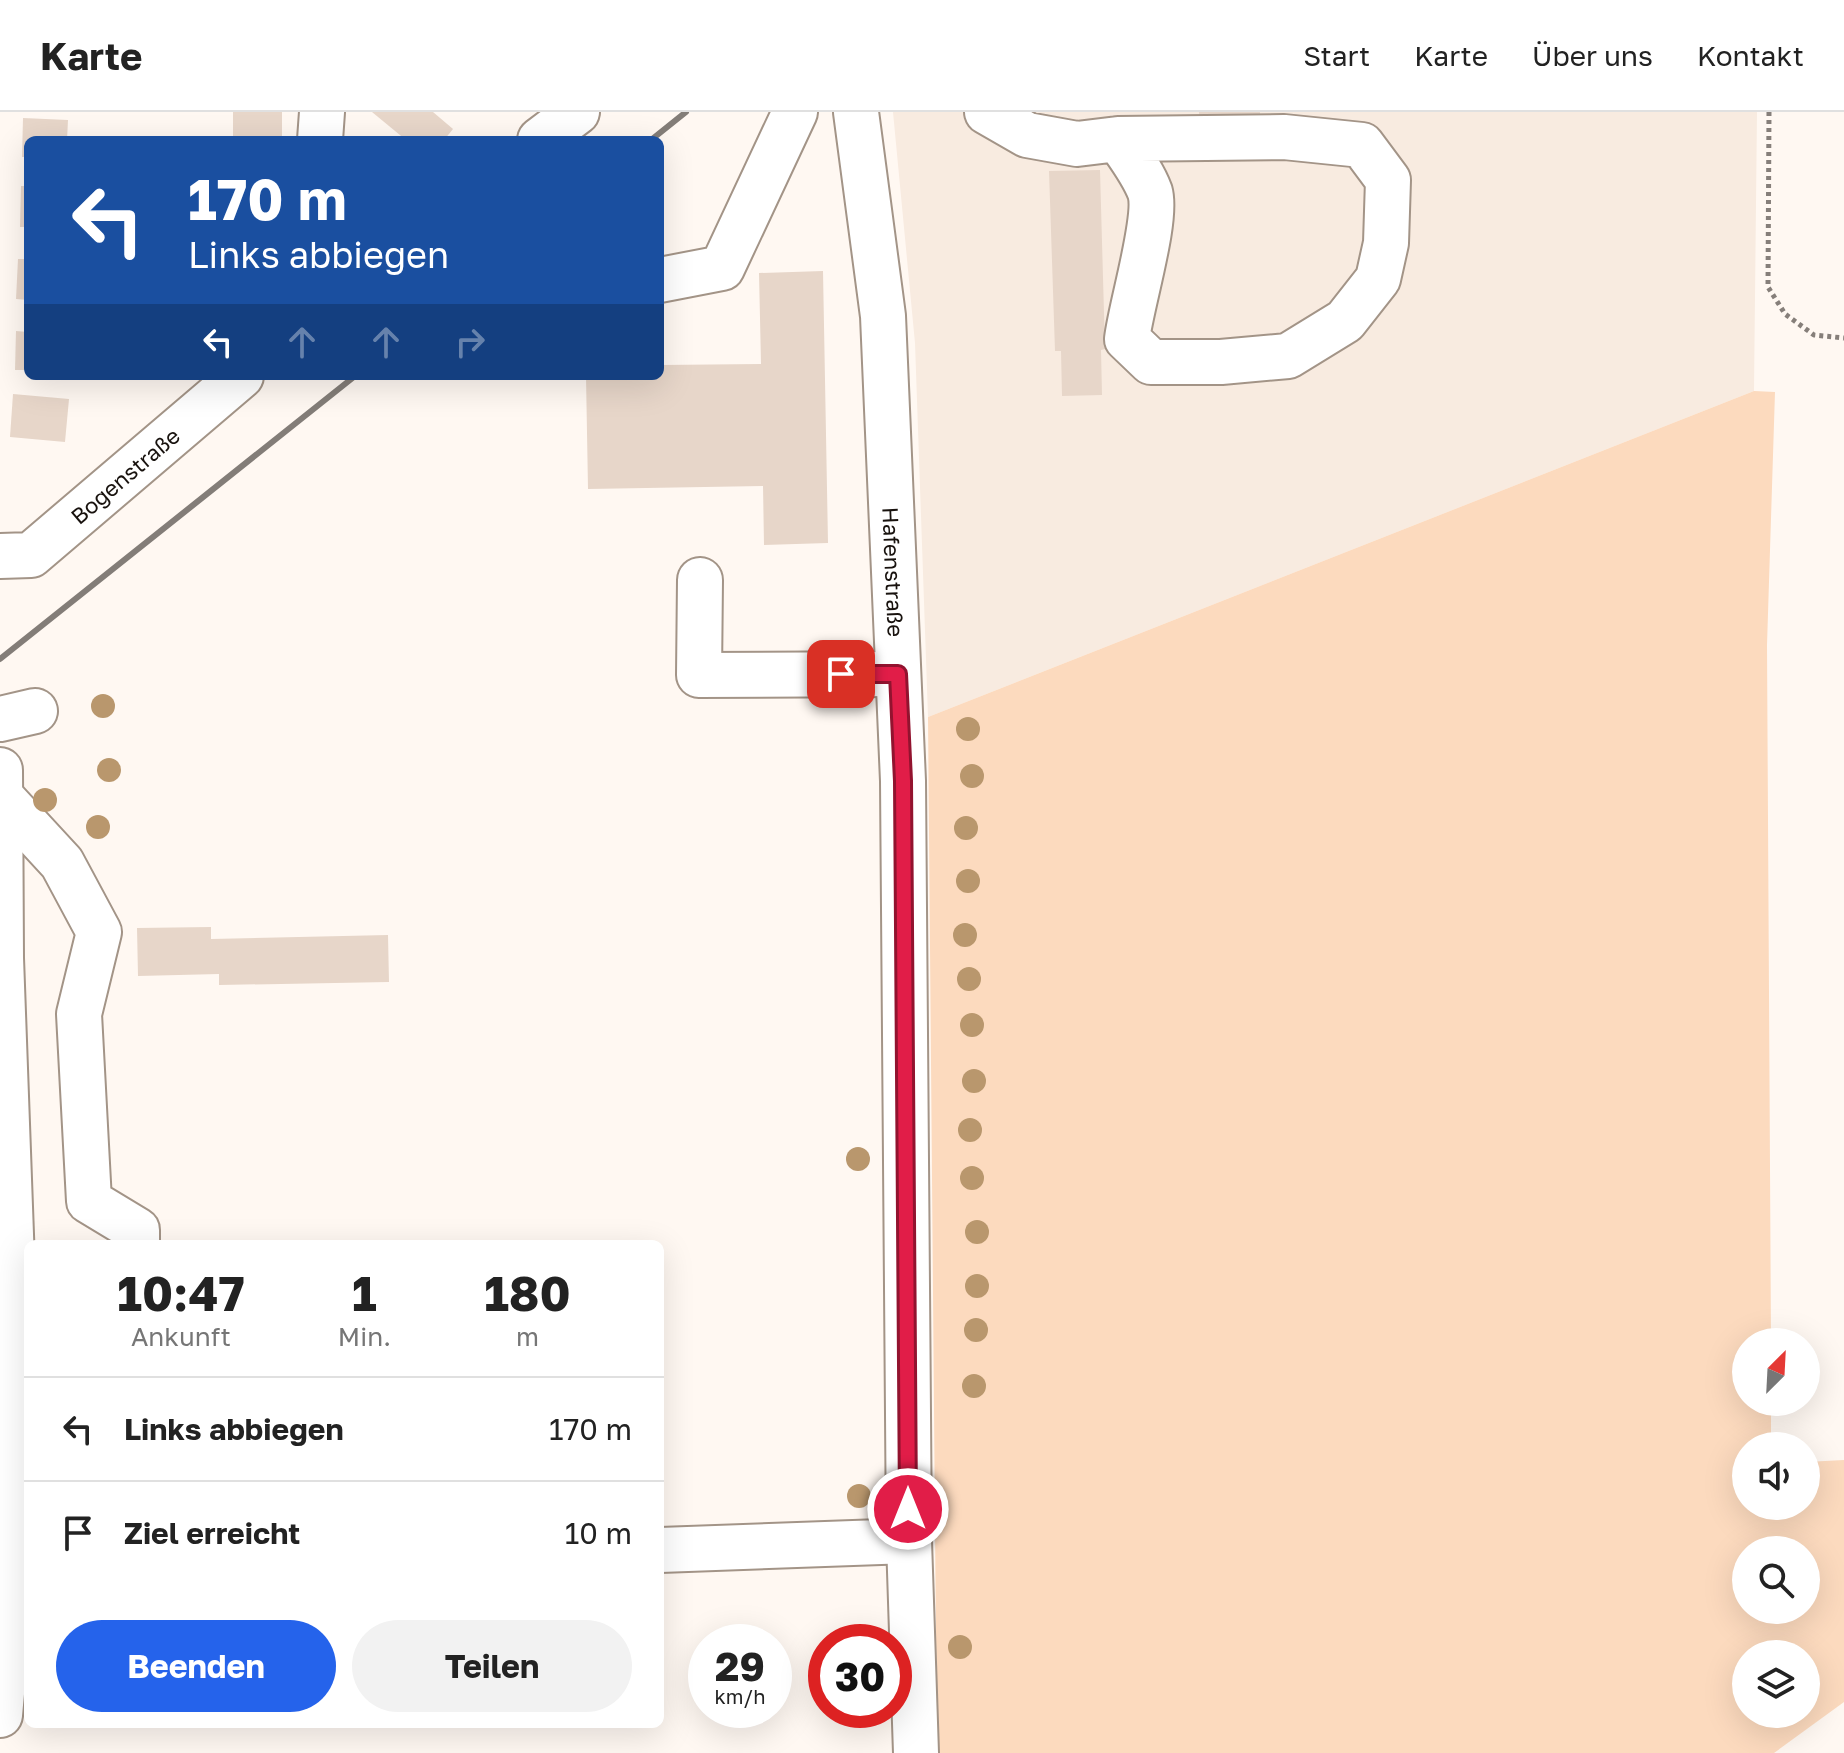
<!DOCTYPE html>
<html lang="de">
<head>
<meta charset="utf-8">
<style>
	body { margin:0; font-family:"Golos Text",sans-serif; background:#f2f2f2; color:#222; height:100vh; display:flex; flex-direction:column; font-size:30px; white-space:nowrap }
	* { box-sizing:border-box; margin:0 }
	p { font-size:26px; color:#767676 }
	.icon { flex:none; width:44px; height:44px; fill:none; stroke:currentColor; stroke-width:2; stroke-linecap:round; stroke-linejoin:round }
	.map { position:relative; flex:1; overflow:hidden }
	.side { position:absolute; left:24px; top:1128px; width:640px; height:488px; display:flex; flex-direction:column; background:#fff; border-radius:12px; box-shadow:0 8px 32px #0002 }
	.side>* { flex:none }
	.top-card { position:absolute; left:24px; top:24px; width:640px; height:244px; border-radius:12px; box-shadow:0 8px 32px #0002; background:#1a4fa0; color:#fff; overflow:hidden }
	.needle { width:52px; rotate:24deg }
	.buttons { position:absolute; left:1732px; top:1216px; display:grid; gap:16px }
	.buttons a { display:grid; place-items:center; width:88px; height:88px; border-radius:50%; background:#fff; box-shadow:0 8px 32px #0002; font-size:40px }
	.speed { position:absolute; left:688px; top:1512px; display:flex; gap:16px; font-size:40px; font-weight:700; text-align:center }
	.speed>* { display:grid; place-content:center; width:104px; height:104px; border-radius:50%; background:#fff; box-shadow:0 8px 32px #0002; line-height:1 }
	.speed small { font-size:20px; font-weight:400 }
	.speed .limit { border:12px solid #d22; background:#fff; color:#111 }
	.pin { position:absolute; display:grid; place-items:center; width:68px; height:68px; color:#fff; margin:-34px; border-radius:16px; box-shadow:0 4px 12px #0006 }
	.me { position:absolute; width:88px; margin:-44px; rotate:0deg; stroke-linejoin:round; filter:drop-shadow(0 0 6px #0008) }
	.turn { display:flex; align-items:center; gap:28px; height:168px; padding:0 32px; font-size:36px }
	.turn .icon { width:104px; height:104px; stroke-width:2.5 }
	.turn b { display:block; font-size:56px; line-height:68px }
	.lanes { display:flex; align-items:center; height:76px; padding:0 32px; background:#0003; justify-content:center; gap:40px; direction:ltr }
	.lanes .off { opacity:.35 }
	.eta { display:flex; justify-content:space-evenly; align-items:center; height:136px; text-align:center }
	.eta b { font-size:48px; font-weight:700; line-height:56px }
	.action { display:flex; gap:16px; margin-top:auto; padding:16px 32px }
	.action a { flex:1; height:92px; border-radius:48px; background:#2563eb; color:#fff; font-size:32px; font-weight:700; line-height:92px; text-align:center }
	.action a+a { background:#f2f2f2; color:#222 }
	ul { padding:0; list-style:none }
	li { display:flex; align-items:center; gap:24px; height:104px; padding:0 32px; border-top:2px solid #e0e0e0 }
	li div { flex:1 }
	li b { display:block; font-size:30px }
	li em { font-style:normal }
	header { display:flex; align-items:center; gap:48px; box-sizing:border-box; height:112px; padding:0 40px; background:#fff; border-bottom:2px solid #e0e0e0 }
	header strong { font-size:38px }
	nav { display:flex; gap:44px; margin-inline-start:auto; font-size:28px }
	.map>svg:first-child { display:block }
	.built { fill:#f8ebe0 }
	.green { fill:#fcdabe; fill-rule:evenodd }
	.building { fill:#e7d6c9 }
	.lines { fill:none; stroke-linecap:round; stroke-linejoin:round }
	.minor-casing { stroke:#a39487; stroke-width:48 }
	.path { stroke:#867f7a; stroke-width:5; stroke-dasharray:4 4; stroke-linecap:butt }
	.minor { stroke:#fff; stroke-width:44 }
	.rail { stroke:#837d78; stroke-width:6 }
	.tree { fill:#b9976d }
	.route-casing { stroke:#92132f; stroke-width:20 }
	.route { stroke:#e11d48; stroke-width:14 }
	.labels { text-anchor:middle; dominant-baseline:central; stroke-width:6; stroke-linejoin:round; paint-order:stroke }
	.street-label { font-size:22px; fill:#18120e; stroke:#fff }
</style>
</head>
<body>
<header>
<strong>Karte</strong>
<nav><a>Start</a><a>Karte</a><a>Über uns</a><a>Kontakt</a></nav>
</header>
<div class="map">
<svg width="1844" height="1641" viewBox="0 0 1844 1641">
	<rect width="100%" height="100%" fill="#fff8f2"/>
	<polygon class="built" points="893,0 1757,0 1754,279 928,605 915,231"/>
	<path class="green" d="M1754,279L1775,280L1767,533L1771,1230H1746V1290H1771V1334H1746V1394H1806V1350L1844,1348V1590L1774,1641H937L928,605ZM1746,1438H1806V1498H1746ZM1746,1542H1806V1602H1746Z"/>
	<g class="building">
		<rect x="233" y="0" width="49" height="28"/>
		<polygon points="372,0 433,0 453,17 444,28 406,28"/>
		<polygon points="1199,0 1260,0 1260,5 1199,6"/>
		<polygon points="23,6 68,8 67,28 28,28 28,45 22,45"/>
		<polygon points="1100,58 1105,237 1101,238 1102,283 1062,284 1061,239 1055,239 1049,59"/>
		<polygon points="21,74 28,74 28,115 20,115"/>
		<polygon points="18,147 28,147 28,188 16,187"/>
		<polygon points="823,159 828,431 764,433 763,374 588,377 586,264 660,264 660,253 761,252 759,161"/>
		<polygon points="16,219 28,220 28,258 15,258"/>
		<polygon points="13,282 69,287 65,330 10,325"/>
		<polygon points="211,815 211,827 388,823 389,870 219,873 219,862 138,864 137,816"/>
	</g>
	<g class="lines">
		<g class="minor-casing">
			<g id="minor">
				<path id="s1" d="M856,0L883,204L903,669L909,1429L916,1641"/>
				<path d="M987,0L1027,23L1077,32L1118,27L1284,25L1362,33L1388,68L1386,131L1378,167L1345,209L1288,244L1221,250H1151L1127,227C1131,193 1158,107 1150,80C1143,61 1129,43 1118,27"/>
				<polyline points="320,28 322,0"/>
				<polyline points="540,28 577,0"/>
				<polyline points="660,168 722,156 795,0"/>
				<path id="s2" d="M0,444L31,443L241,264"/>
				<polyline points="700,468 699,563 898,562"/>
				<polyline points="0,607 35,599"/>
				<polyline points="0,658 1,846 18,1316 9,1505 0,1603"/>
				<polyline points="2,686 62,751 99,820 79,902 89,1089 137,1118 137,1132"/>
				<polyline points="660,1438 909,1429"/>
			</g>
		</g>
		<polyline class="path" points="1769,0 1768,175 1785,202 1814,223 1844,226"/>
		<use href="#minor" class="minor"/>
		<g class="rail">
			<polyline points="651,28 686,0"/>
			<polyline points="0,547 355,264"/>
		</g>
	</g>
	<g class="tree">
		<circle cx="103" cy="594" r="12"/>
		<circle cx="968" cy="617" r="12"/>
		<circle cx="109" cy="658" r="12"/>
		<circle cx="972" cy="664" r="12"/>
		<circle cx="45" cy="688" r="12"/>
		<circle cx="98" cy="715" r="12"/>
		<circle cx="966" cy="716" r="12"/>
		<circle cx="968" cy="769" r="12"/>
		<circle cx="965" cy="823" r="12"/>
		<circle cx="969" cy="867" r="12"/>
		<circle cx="972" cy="913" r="12"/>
		<circle cx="974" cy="969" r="12"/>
		<circle cx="970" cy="1018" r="12"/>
		<circle cx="858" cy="1047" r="12"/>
		<circle cx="972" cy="1066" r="12"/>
		<circle cx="977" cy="1120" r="12"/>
		<circle cx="977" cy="1174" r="12"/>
		<circle cx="976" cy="1218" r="12"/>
		<circle cx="974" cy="1274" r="12"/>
		<circle cx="859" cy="1384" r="12"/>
		<circle cx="960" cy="1535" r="12"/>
	</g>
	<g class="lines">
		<g class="route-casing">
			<polyline id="route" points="841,562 898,562 903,669 908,1397"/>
		</g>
		<use href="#route" class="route"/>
	</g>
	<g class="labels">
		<g class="street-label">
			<text stroke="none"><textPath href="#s2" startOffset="154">Bogenstraße</textPath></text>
			<text stroke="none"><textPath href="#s1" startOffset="462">Hafenstraße</textPath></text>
		</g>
	</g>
</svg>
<div class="buttons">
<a><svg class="needle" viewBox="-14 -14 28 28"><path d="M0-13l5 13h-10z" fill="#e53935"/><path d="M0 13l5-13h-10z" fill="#767676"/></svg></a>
<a><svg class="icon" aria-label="sound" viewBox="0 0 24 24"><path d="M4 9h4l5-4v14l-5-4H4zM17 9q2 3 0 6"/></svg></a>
<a><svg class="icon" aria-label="search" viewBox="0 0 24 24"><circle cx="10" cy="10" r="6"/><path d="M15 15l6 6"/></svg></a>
<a><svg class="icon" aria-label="layers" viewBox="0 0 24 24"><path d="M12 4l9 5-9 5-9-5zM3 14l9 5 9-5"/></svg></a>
</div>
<div class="speed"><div>29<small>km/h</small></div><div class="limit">30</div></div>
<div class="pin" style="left:841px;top:562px;background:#d93025"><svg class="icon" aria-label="arrive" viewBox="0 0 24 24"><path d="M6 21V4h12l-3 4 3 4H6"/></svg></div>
<svg class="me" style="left:908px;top:1397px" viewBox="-20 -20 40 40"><circle r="17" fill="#e11d48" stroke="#fff" stroke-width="3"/><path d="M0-11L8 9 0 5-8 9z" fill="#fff"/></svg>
<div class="top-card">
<div class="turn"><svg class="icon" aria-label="left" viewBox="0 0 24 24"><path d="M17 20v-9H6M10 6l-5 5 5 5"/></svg><div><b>170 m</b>Links abbiegen</div></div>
<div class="lanes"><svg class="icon" aria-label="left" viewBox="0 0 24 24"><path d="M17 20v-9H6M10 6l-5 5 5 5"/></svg><svg class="icon off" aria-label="ahead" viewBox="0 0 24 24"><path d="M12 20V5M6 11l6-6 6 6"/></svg><svg class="icon off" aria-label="ahead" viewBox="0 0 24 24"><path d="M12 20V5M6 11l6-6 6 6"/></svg><svg class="icon off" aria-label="right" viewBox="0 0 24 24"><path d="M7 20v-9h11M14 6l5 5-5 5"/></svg></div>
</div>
<section class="side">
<div class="eta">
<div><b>10:47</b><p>Ankunft</p></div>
<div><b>1</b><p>Min.</p></div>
<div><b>180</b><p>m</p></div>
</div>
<ul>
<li><svg class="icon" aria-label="left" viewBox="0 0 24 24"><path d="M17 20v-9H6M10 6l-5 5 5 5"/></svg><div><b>Links abbiegen</b></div><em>170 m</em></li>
<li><svg class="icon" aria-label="arrive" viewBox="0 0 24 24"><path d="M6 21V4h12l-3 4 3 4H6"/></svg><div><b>Ziel erreicht</b></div><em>10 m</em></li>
</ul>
<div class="action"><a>Beenden</a><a>Teilen</a></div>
</section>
</div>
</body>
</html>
